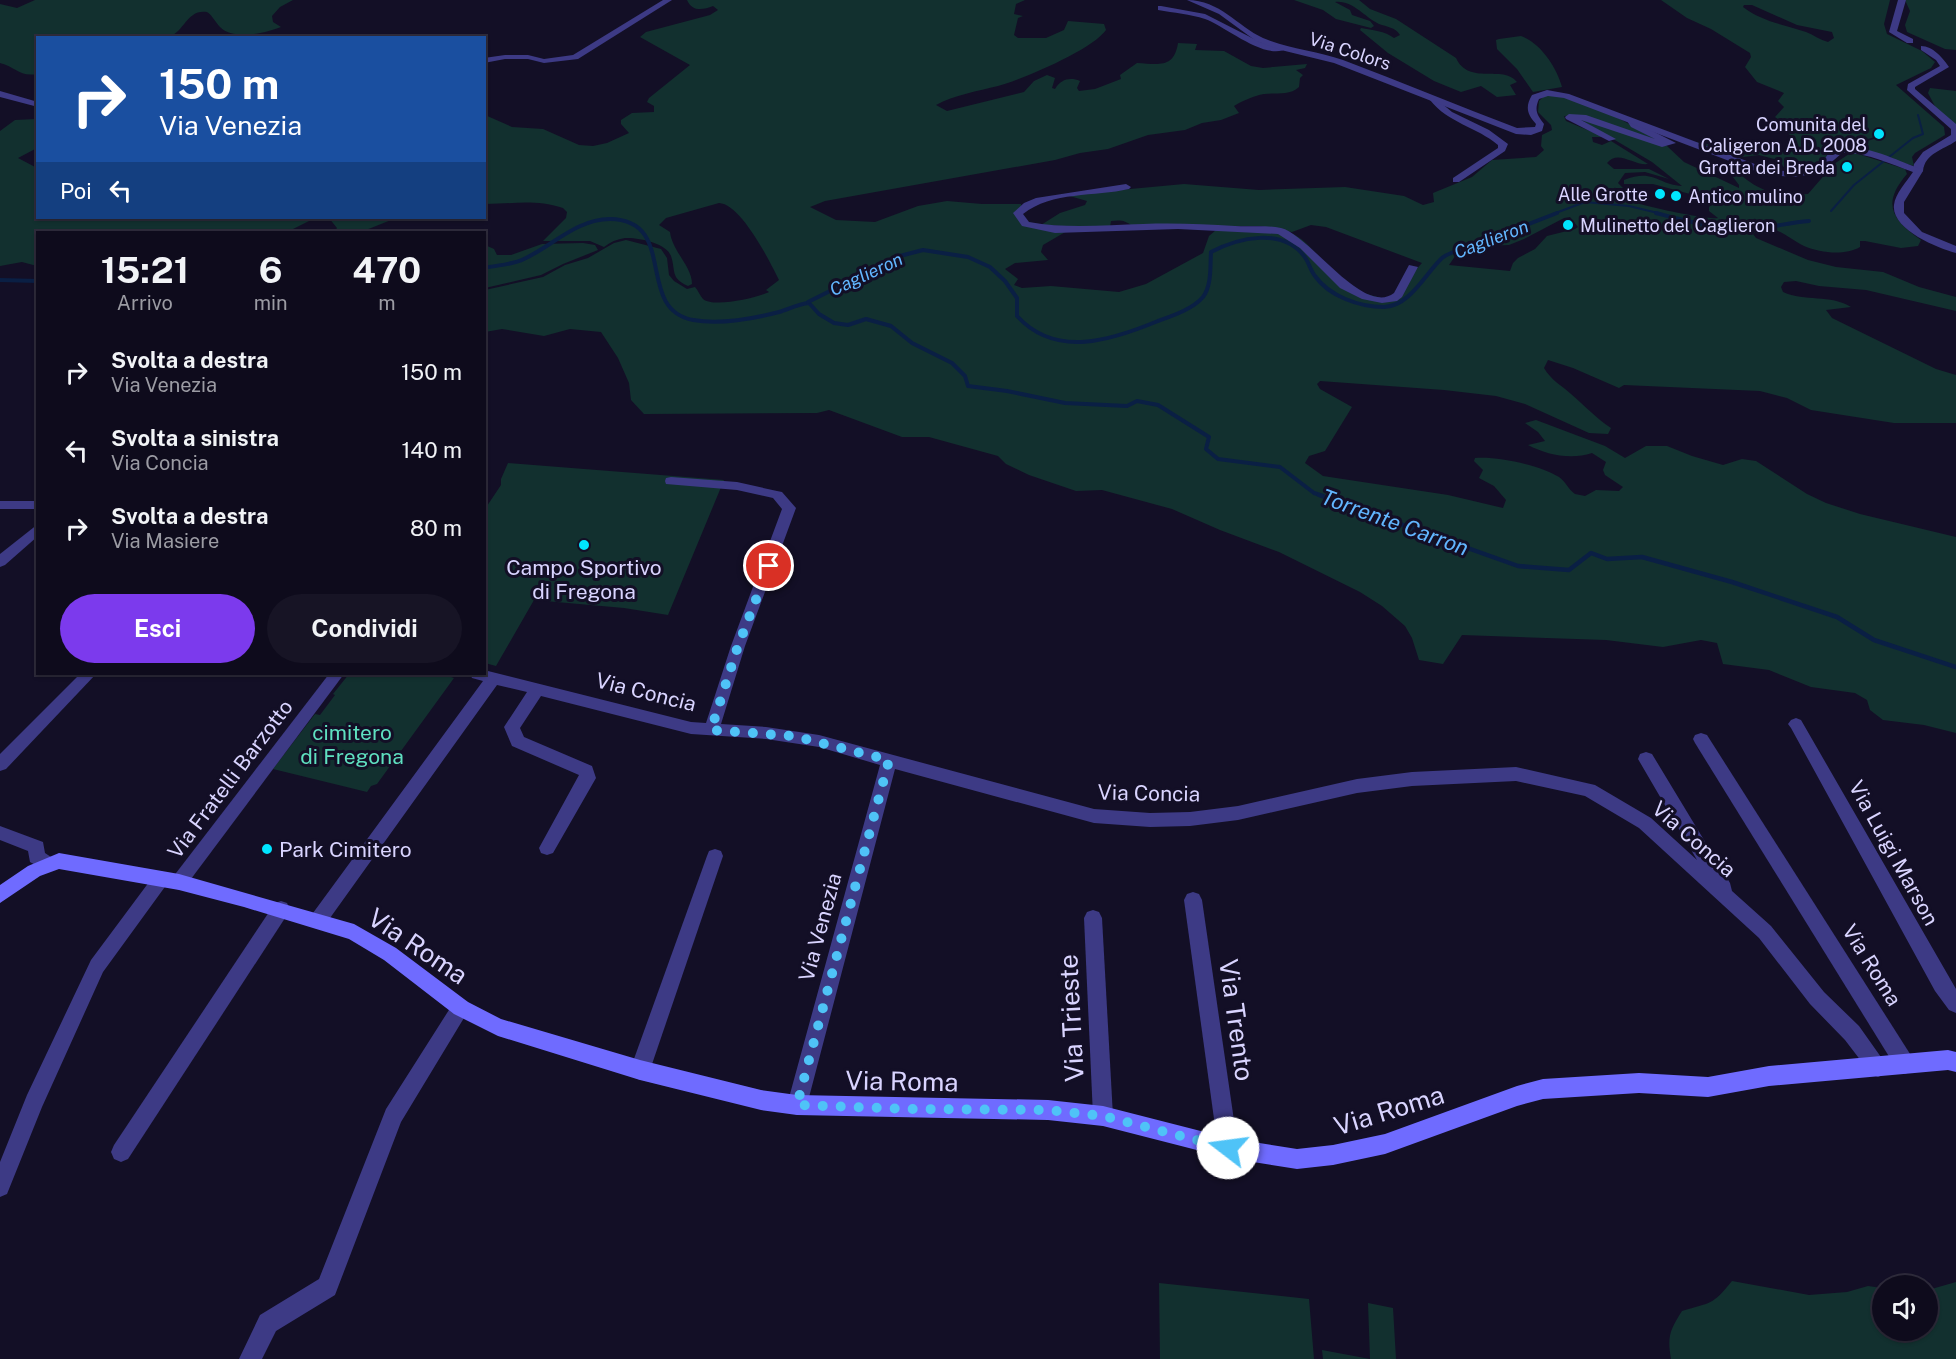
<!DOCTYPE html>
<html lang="it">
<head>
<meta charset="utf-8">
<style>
	body { margin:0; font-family:"Public Sans",sans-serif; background:#171425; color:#f1f3f6; height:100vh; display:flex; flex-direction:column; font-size:22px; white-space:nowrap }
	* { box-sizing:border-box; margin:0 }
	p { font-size:20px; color:#9b9ba3 }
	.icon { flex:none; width:33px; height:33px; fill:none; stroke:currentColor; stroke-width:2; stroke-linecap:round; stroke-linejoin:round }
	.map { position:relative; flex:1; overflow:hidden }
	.details { position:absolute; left:36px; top:231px; width:450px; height:444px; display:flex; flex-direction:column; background:#0e0b1c; border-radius:0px; box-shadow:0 2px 4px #0004,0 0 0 2px #2e2b3b }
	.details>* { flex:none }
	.banner { position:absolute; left:36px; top:36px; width:450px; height:183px; border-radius:0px; box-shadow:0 2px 4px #0004,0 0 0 2px #2e2b3b; background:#1a4fa0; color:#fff; overflow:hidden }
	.tools { position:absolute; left:1872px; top:1275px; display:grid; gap:12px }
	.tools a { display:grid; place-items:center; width:66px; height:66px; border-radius:50%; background:#0e0b1c; box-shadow:0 2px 4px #0004,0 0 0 2px #2e2b3b; font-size:30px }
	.pin { position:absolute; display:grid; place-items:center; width:51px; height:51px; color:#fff; margin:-26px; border:3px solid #fff; border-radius:50%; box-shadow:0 2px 6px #0007 }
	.me { position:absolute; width:66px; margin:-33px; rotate:285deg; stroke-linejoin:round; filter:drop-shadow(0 0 4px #0008) }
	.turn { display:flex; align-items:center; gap:21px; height:126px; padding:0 24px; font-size:27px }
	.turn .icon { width:78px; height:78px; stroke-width:2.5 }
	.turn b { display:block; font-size:42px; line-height:51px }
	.then { display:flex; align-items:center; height:57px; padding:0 24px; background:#0003; gap:12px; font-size:22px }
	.eta { display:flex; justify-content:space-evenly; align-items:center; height:102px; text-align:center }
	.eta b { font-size:36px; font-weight:700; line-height:42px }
	.cta { display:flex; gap:12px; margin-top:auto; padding:12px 24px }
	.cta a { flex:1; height:69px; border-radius:36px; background:#7c3aed; color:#fff; font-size:24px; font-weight:700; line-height:69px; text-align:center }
	.cta a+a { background:#171425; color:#f1f3f6 }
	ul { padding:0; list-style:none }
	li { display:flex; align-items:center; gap:18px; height:78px; padding:0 24px }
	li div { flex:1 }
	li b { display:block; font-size:22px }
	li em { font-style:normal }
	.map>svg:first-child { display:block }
	.green { fill:#12302f; fill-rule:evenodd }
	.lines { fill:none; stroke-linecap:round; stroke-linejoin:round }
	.stream-far2 { stroke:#0a1f44; stroke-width:2 }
	.stream-far1 { stroke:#0a1f44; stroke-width:4 }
	.stream { stroke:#0a1f44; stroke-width:4.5 }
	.minor { fill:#3d3a85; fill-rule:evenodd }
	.tertiary { fill:#3d3a85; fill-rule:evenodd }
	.secondary { fill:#6f6bff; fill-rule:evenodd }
	.route { stroke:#4fc3f7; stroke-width:10; stroke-dasharray:0 18 }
	.poi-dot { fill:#00e5ff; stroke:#130f26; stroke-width:2 }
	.labels { text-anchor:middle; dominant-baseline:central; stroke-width:6; stroke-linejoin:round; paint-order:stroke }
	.far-street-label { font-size:18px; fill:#d9d4ff; stroke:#130f26 }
	.far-poi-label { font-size:18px; fill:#d9d4ff; stroke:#130f26; text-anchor:end }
	.far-water-label { font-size:18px; font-style:italic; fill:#62b6ff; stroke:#130f26 }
	.poi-label { font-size:21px; fill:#d9d4ff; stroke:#130f26 }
	.street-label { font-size:21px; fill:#d9d4ff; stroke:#130f26 }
	.park-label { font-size:21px; fill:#5fe0c0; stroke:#130f26 }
	.water-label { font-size:22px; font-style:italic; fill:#62b6ff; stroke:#130f26 }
	.near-street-label { font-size:26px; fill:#d9d4ff; stroke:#130f26 }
</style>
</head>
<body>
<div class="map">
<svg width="1956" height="1359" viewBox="0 0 1956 1359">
	<rect width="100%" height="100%" fill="#130f26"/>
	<g class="green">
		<path d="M35,0H293L280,7L272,16L273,22L281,27C265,33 234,41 220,27C215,22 213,16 207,12C187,9 185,31 169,37L38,38L37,74C19,77 16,67 0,63V4L17,8Z"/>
		<path d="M687,0H1025L1016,4L1014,14L1023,16L1018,18L1014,35L1018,38H1046L1064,30L1068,21L1104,24L1106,30C1092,50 1023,79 998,86C978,91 954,95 936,105L947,111L1024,92L1034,81L1047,75L1055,78L1052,88L1055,89C1061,79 1070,77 1080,81L1077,88L1079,91L1095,89L1121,79L1120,75L1137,63C1158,64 1174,69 1178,43L1197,44L1195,50L1224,51L1251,66L1263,68L1307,64L1305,68L1296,70L1303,75L1300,78L1299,87C1287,98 1271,90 1256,96C1250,98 1240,102 1234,106L1239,113L1221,120L1202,123L1185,130L1148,135L1108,149L1080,153L1055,160L825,201L810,207L836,220L875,222L918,206L947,201L982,204H1021L1022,213L1028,222L1067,231L1043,245L1041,252L1048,260L1015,263L1005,269L1018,279L1014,285L1022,288L1051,286L1119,292L1146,284L1203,253L1209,236L1216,230C1231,230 1280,229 1291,233C1309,241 1318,258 1331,272C1346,288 1367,296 1389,299L1422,263L1326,227L1311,225L1292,232L1261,226H1132C1125,220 1120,220 1111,221L1110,227L1103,228L1041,225L1060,213L1085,205L1087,201L1066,195L1184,184L1259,190L1345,187L1404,196L1423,205L1434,202L1433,193L1472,177L1492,160L1536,157L1544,150L1541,146L1542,135L1552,130L1551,125L1538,112L1539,101L1545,95C1587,97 1627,123 1663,143L1582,115L1564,116L1566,121L1604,137H1592L1593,142L1602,145L1611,141L1648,164C1634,166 1618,149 1607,163L1614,169H1649L1669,179L1645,172L1625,173L1618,183L1623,188H1616L1611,195C1620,201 1709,221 1718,218L1709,211V207L1716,201L1653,184H1624V180C1654,168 1658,185 1682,186L1652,162L1576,117L1667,146L1684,162L1739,188V185L1723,164C1734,168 1740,175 1750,182C1768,195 1787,195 1808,194L1834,164L1852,152L1905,169L1907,174C1881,204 1892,220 1921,240L1918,246L1901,248L1865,241H1860V247C1844,256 1821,253 1804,246C1787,238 1773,220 1753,234L1756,238L1808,260L1836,267L1883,272L1919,287L1956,297V311L1866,290L1819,286L1796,281L1784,282L1781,287L1783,292C1805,302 1830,294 1851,307L1826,310L1832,318L1936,369L1956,375V423H1894L1811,410L1787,398L1760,391L1624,385L1619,388L1573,368L1548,360L1544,368C1551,380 1561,385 1571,394C1585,406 1596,418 1611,428L1608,434L1589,433L1525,404L1496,396L1444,390L1320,381L1317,384L1320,389L1352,407L1325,451L1309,456L1305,463L1323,476L1448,495L1503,508L1506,500L1494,486L1479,478L1483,470L1474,461L1475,458C1497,456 1540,465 1559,477C1566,482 1568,489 1575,494L1585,496L1596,490L1619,491L1623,487L1605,475L1603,470L1606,462L1592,453C1571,460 1547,455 1528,445L1545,441L1538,432L1525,423L1536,420L1605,446L1625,458L1646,446H1667L1692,456L1723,465L1742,459L1756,461L1807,494L1826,503L1860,514L1956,537V733L1924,725L1883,720L1870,710L1867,700L1855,693L1811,687L1769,670L1723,664L1717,643L1701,640L1663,647L1606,640L1462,635L1443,664L1419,660L1412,638L1405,626L1382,606L1360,592L1279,552L1220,530L1172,509L1102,490L1076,491L1029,475L1006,464L998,456L929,437H902L829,410L817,413L644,414L631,400L629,383L618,358L601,332L570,329L544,336L502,329L485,332V290L543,277L565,265L588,258L614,243L626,240L661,249L667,258L669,275L674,281L687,289L695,287C698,290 700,296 703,299C714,308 757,298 769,292L766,290L779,280C769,260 741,204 719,203L666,218L659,225L670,232C672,251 692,266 692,284L688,286C670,278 676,271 671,256C667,243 637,237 625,238C617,239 610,242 604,247L590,241H543L566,218L567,212L563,208C534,199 514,204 485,204V115L512,127L543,129L579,145L593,146L607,143L629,133L621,124V120L632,113L654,112V106L647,102L649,98L690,65L640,37L646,32L710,15L718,10L713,6C703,10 692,12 687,0ZM1570,217L1578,227L1575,229L1547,236L1535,249L1518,258L1513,263L1510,271L1449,265L1458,252L1482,246L1509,245L1524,239L1564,218Z"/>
		<path d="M1294,0H1359L1370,9L1396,19L1456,58C1469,86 1503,64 1517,82L1510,85L1516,95L1497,97L1481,86L1461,92L1434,81L1388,53L1360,30L1361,28C1372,30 1385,31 1394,38L1400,35C1395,27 1387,27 1379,24C1364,17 1353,0 1335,2L1350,10L1352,15L1370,21L1374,26L1371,28L1336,19L1323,10Z"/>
		<path d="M1661,0H1890L1884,24L1887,34L1922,51L1935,62L1931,68L1896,85L1944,127L1945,135L1915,153L1912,157L1914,166L1863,151L1858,148L1861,143L1877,138L1875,137L1857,142L1852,147L1834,148L1820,164L1787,171L1778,160L1759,155L1736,158L1695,142C1727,147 1766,155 1798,151L1792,137L1788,133V127L1775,117L1784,107L1778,101L1784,93L1757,82L1745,67L1751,57L1750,53L1711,29L1687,18ZM1744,5H1752L1797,25L1832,32L1834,38L1828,42C1820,40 1814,35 1806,32C1784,25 1761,21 1743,7Z"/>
		<polygon points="1905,0 1956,0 1956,50 1945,49 1907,32 1905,25 1910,11"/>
		<path d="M1521,36C1541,43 1557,68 1562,87L1533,92L1517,69L1497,49L1496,40L1499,39Z"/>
		<polygon points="1930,88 1956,91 1956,126 1937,110 1928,93"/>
		<polygon points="37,119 37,148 18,158 37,168 38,218 322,218 315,218 287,232 38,232 37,266 22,262 0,266 0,131 15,120"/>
		<polygon points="329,218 396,218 361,232 334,232 337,228"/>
		<polygon points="583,243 595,245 598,250 563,264 541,275 485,288 485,245 494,249 497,255 511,255 542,244"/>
		<polygon points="508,463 724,480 668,615 624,608 534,600 496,666 485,663 485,509 501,485 501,479"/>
		<polygon points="349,674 453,674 451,677 454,678 377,784 371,786 367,792 273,769 315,714 320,715 335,695 333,694"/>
		<path d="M1732,1281L1809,1295L1847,1292L1868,1286L1882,1288V1330H1928V1290L1956,1282V1359H1671C1667,1336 1670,1330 1682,1311C1711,1302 1712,1306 1732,1281Z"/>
		<polygon points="1159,1283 1309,1299 1314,1359 1160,1359"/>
		<polygon points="1368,1303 1393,1308 1396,1359 1323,1359 1322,1350 1370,1359"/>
	</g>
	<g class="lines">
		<g class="stream-far2">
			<polyline points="1831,211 1854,185 1913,138 1923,134 1918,115"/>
			<polyline points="1553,214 1585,202 1629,206 1662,214"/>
		</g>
		<g class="stream-far1">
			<path d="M1656,213C1690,222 1726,232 1762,228C1778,226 1793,222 1809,221"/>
			<path d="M484,268C497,265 512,265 524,259C552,246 577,219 610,219C679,220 634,309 693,320C721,325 752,319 779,312C789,309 798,304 809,303L819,314L834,323L848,325L866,319L891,326L912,343L952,363L965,376L968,386L1007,391L1065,403L1127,406L1137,401L1158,405L1209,437L1206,449L1218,459L1280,467L1314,493L1323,496"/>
			<polyline points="0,280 38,281"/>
			<path d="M808,302L900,256L923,250L968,257L990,267L1005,281L1017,298V316C1056,359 1112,340 1158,321C1172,316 1193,309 1203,297C1212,285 1210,266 1211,252C1238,238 1282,227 1304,256C1309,262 1310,270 1315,276C1329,296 1359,307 1384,307C1410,306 1425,274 1442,258C1449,252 1463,249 1472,246C1500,235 1529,224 1557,213"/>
		</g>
		<polyline class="stream" points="1319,495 1518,566 1569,570 1591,553 1607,559 1642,557 1732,582 1837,617 1874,640 1956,667"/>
		<g class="minor">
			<polygon points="663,0 672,0 578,59 544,63 528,59 505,59 484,63 484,58 505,55 528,55 544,59 573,55"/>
			<polygon points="1898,0 1906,0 1897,31 1913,39 1913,43 1907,43 1889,32"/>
			<path d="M1161,6L1205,14L1260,42L1288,48C1266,62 1227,27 1205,19C1190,14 1174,13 1158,10V6Z"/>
			<path d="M1921,46C1933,46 1943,58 1949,67L1915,87V89L1956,124V141C1943,150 1925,153 1923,171L1918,174L1913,171L1914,164L1923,152L1951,135V129L1907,90L1908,84L1940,66L1936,60L1921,50Z"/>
			<polygon points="0,91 38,102 38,107 0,97"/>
			<path d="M1434,97L1452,112L1489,130L1508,144L1505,151L1465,178L1459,182H1453V178L1498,148V145C1477,127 1448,123 1430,100Z"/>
			<polygon points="1569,114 1586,115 1655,139 1631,127 1627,121 1634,119 1637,123 1676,143 1662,147 1581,120 1616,139 1609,141 1566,119 1565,117"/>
			<path d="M1126,184L1131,187L1129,189C1095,197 1052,191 1023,214L1029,222C1067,229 1105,225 1143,224C1174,223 1204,224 1235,226C1250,227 1266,225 1281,228C1310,235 1363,317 1394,293L1409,265L1418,267L1402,297L1397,301L1382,303L1362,299L1340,288L1300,248L1278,234L1178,229L1055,233L1022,226L1013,213L1024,203L1036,198Z"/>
			<polygon points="671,477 737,482 777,491 782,492 796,508 745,646 721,724 766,727 819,735 1094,809 1150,813 1190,812 1238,806 1357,779 1412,772 1516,767 1595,785 1651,818 1697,860 1638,759 1640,754 1646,752 1652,754 1730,883 1732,891 1771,926 1824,992 1859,1026 1888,1067 1885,1074 1878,1077 1871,1074 1845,1040 1810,1004 1759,938 1639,828 1585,796 1516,781 1412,786 1357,793 1238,820 1190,826 1150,827 1094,823 895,769 807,1105 804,1112 797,1115 790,1112 787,1105 880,765 819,747 766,739 691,734 541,696 520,728 524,737 592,766 596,778 553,853 547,855 541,853 539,848 579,775 512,746 504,727 527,692 497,685 325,925 319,927 313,925 310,919 313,913 483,681 472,678 470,674 484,674 484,670 691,722 706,723 731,646 782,509 773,498 737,490 666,484 665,481 666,478"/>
			<rect x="0" y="501" width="38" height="8"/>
			<polygon points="38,524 38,536 5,565 0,567 0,554"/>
			<polygon points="80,674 96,674 6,769 0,771 0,754"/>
			<polygon points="329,674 344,674 185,887 179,890 173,887 170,882 173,877"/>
			<polygon points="1796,718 1801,720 1956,989 1956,1013 1949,1010 1935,991 1791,728 1788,724 1791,720"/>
			<polygon points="1701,733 1707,735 1912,1057 1915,1064 1912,1071 1905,1074 1898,1071 1695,743 1693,739 1695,735"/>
			<polygon points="0,826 43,842 45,853 54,859 57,864 54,869 48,872 30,862 28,851 0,840"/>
			<polygon points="715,849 721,851 723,856 650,1070 647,1077 640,1080 633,1077 630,1070 707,856 709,851"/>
			<polygon points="161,871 167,874 170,879 167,884 103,972 42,1107 7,1194 0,1197 0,1162 27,1095 91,960 155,874"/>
			<polygon points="1193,892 1199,894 1202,900 1238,1148 1235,1155 1228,1158 1221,1155 1218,1148 1184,900 1187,894"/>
			<polygon points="281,901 287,903 290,909 287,915 128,1159 121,1162 114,1159 111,1152 114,1145 275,903"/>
			<polygon points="1093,910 1099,912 1102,918 1113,1116 1110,1123 1103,1126 1096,1123 1093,1116 1084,918 1087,912"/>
			<polygon points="461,999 468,1002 470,1008 401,1122 335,1295 276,1331 262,1359 239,1359 260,1315 319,1279 386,1109 454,1002"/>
		</g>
		<path class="tertiary" d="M1187,0C1220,0 1237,26 1263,38C1289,49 1317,51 1343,60C1401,82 1459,106 1517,128L1535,127L1536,124C1527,114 1525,107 1532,95L1547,90L1569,94L1768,169C1783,171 1805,175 1818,165C1825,161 1827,152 1835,149C1857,140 1900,162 1921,169L1923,171L1904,202V213L1922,232L1956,246V253C1937,248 1891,229 1894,205C1895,194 1907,181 1913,172C1890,164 1867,152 1842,153L1819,173L1794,177L1766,175L1564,98L1548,96L1539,99C1534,110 1537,115 1544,124L1542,131L1531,135L1516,134L1334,63L1281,50L1256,41L1219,14Z"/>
		<polygon class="secondary" points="59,853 179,874 354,924 396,948 468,1002 501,1019 640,1060 761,1090 797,1095 1048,1100 1103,1106 1228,1138 1297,1149 1333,1145 1385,1134 1517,1086 1543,1079 1639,1073 1708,1077 1769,1066 1948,1050 1956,1052 1956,1072 1948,1070 1769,1086 1708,1097 1639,1093 1543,1099 1517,1106 1385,1154 1333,1165 1297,1169 1228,1158 1103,1126 1048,1120 797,1115 761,1110 640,1080 498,1036 454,1014 384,960 349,939 244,907 179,890 59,869 40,876 0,903 0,885 28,866"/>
	</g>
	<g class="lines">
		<polyline class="route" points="769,566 738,646 711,730 793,736 889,760 797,1105 911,1109 1048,1110 1103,1116 1228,1148"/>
	</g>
	<g class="poi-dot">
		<circle cx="1879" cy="134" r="6"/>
		<circle cx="1847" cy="167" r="6"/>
		<circle cx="1660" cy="194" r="6"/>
		<circle cx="1676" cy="196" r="6"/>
		<circle cx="1568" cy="225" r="6"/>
		<circle cx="584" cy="545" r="6"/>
		<circle cx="267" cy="849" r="6"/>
	</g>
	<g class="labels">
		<g class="far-street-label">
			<text transform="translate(1350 51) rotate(18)">Via Colors</text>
		</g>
		<g class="far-poi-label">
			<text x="1867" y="124">Comunita del<tspan x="1867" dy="21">Caligeron A.D. 2008</tspan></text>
			<text x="1835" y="167">Grotta dei Breda</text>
			<text x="1648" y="194">Alle Grotte</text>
			<text x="1688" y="196" text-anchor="start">Antico mulino</text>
			<text x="1580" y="225" text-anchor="start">Mulinetto del Caglieron</text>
		</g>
		<g class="far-water-label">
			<text transform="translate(1491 239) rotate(-21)">Caglieron</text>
			<text transform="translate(866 274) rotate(-25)">Caglieron</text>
		</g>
		<g class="poi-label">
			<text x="584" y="567">Campo Sportivo<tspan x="584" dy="24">di Fregona</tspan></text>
			<text x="279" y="849" text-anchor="start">Park Cimitero</text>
		</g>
		<g class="street-label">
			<text transform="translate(646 692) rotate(14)">Via Concia</text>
			<text transform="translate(230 779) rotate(-53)">Via Fratelli Barzotto</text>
			<text transform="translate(1149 793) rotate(1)">Via Concia</text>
			<text transform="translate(1694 839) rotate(41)">Via Concia</text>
			<text transform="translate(1894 853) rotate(61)">Via Luigi Marson</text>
			<text transform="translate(820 927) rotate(-75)">Via Venezia</text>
			<text transform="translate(1872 965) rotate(58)">Via Roma</text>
		</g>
		<g class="park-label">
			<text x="352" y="732">cimitero<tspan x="352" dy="24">di Fregona</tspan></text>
		</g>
		<g class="water-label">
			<text transform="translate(1395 522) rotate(20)">Torrente Carron</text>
		</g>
		<g class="near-street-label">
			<text transform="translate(418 946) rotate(34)">Via Roma</text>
			<text transform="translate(1071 1018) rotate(-93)">Via Trieste</text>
			<text transform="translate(1237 1020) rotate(82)">Via Trento</text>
			<text transform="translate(902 1081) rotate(1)">Via Roma</text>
			<text transform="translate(1389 1110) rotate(-17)">Via Roma</text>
		</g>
	</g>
</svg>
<div class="tools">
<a><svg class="icon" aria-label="sound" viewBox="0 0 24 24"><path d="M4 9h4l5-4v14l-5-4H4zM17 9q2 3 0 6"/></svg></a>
</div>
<div class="pin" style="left:769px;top:566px;background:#d93025"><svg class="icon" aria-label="arrive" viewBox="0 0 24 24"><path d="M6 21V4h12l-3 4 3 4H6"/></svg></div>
<svg class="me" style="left:1228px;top:1148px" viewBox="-20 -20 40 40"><circle r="19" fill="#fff"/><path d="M0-13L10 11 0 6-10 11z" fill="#4fc3f7"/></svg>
<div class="banner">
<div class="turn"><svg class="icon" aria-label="right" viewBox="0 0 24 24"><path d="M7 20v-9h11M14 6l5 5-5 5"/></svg><div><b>150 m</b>Via Venezia</div></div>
<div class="then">Poi<svg class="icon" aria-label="left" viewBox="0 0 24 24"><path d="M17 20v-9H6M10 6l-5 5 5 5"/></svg></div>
</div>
<section class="details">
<div class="eta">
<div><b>15:21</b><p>Arrivo</p></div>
<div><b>6</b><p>min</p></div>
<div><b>470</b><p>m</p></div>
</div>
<ul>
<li><svg class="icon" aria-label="right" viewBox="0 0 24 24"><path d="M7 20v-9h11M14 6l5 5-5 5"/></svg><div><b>Svolta a destra</b><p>Via Venezia</p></div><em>150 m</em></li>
<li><svg class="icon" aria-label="left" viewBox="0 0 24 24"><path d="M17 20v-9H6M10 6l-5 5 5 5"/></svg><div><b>Svolta a sinistra</b><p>Via Concia</p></div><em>140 m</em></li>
<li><svg class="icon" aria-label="right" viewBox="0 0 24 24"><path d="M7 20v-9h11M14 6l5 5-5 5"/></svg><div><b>Svolta a destra</b><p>Via Masiere</p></div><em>80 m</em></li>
</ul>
<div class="cta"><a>Esci</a><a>Condividi</a></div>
</section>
</div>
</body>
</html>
